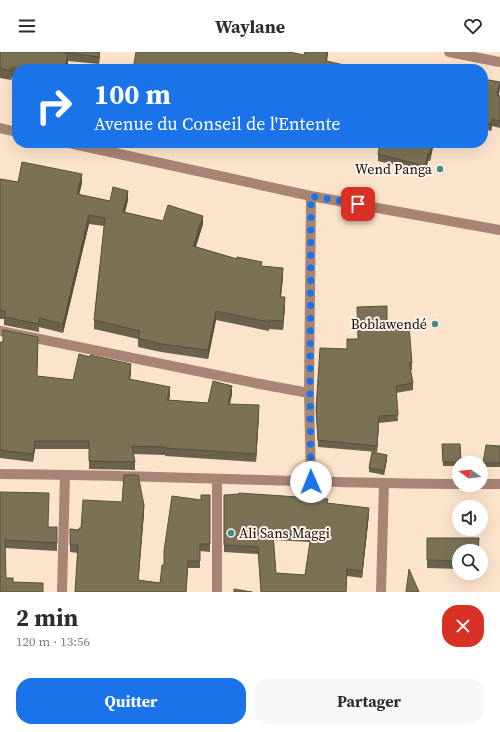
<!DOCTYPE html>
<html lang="fr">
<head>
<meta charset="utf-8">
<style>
	body { margin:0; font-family:"Source Serif 4",serif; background:#f7f7f7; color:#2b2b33; height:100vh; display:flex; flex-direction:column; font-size:15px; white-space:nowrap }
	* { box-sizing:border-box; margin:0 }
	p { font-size:13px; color:#7c7c81 }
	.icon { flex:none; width:22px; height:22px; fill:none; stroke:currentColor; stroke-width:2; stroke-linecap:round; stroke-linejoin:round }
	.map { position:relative; height:540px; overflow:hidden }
	.panel { display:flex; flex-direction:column; background:#fff; flex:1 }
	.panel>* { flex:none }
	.banner { position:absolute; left:12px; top:12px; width:476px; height:84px; border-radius:16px; box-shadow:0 4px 16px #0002; background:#1a73e8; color:#fff; overflow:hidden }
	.needle { width:26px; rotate:285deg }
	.tools { position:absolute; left:452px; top:404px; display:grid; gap:8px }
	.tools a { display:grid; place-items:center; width:36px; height:36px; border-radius:50%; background:#fff; box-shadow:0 4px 16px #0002; font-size:20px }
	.pin { position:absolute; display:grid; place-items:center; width:34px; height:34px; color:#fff; margin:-17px; border-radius:8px; box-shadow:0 2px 6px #0006 }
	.me { position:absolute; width:44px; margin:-22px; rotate:359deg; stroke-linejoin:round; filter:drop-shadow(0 0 3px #0008) }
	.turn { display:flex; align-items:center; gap:14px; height:84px; padding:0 16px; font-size:18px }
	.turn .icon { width:52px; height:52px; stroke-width:2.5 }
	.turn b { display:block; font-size:28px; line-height:34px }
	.round { display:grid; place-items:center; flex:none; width:42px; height:42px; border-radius:16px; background:#f7f7f7 }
	.headline { display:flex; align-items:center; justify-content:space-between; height:68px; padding:0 16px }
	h1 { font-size:24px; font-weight:700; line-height:30px }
	.cta { display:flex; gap:8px; margin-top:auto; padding:8px 16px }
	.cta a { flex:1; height:46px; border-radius:16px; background:#1a73e8; color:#fff; font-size:16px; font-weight:700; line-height:46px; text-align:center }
	.cta a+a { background:#f7f7f7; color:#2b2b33 }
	header { display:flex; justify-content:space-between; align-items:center; height:52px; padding:0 16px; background:#fff; font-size:18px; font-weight:700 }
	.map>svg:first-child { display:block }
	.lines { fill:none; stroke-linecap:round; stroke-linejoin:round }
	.minor { stroke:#a88475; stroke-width:10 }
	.tertiary { stroke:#a88475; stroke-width:10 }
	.wall { fill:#6a624a; fill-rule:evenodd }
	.shaded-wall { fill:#56503c }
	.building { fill:#7b7256; stroke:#56503c; fill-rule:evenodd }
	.route { stroke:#1a73e8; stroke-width:7; stroke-dasharray:0 12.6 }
	.poi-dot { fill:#448c8a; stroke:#fdf3e9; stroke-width:1.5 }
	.labels { text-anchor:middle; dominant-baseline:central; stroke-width:4; stroke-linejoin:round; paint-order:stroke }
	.poi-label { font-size:14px; fill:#140c05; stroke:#fdf3e9; text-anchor:end }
</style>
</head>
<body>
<header><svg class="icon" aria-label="menu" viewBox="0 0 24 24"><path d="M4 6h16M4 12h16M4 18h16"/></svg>Waylane<svg class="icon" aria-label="heart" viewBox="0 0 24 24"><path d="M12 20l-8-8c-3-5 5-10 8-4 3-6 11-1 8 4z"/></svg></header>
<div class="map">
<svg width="500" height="540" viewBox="0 0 500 540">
	<rect width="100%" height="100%" fill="#fbe4cb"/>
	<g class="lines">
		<g class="minor">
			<polyline points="449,0 500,10"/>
			<polyline points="0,279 260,332 309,341"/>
			<path d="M0,422C153,423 306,431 459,432"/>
			<polyline points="311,430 309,341 311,144"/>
			<polyline points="481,432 500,432"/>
			<polyline points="62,540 65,423"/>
			<polyline points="217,540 217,427"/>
			<polyline points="381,540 384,431"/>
		</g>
		<g class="tertiary">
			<polyline points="0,76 17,80"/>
			<polyline points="69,91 311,144 500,178"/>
		</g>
	</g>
	<g class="wall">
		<polygon points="0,0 100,0 99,12 68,9 67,17 17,17 17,26 12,24 11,28 0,26"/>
		<polygon points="483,27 500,37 498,44 500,44 500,76 492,74 491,79 483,77"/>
		<polygon points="285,91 303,91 301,96"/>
		<polygon points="433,91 433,95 430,109 428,109 425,121 378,109 378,102"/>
		<polygon points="0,127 18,130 82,131 79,143 110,149 128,148 125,160 163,169 203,172 196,195 262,214 283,225 281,245 285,254 283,278 269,277 269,279 216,268 208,307 161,300 138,295 138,287 94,277 94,268 104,174 89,172 63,281 39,275 39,280 4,273 4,267 0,267"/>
		<polygon points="387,277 412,311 412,318 411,318 413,331 413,338 396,341 398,369 379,371 377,400 318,395 316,357 347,297 358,287"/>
		<polygon points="0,290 38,293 37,324 73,328 131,321 130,327 170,343 169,348 208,351 232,342 230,352 259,362 256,410 165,404 165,403 133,402 135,410 135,418 89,417 89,397 35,397 33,410 0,406"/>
		<polygon points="442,392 460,392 461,411 459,411 459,414 443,414"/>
		<polygon points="500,394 500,415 483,415 483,411"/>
		<polygon points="387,407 384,423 369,420 369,416"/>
		<polygon points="0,440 48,475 57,475 57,499 5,496"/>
		<polygon points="210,443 210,500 200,499 200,516 188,516 186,540 75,540 78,501 70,500 70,477 79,478 81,476 144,460 138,528 160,531 164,513 201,448"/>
		<path d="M224,443L328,451L369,462L362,526L347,524L346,540H261L258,502L224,500ZM273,488L310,490L305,523L276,521Z"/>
		<polygon points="427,486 479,494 478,499 459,499 459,517 427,516"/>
	</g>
	<g class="shaded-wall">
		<polygon points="99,0 100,0 99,12"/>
		<polygon points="327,0 328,0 328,2 326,16 326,9"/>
		<polygon points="68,2 68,11 67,17 65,17"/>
		<polygon points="12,15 12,24 11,28 11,19"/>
		<polygon points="500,30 500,37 497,50 497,43"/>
		<polygon points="492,67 492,74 491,79 491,72"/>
		<polygon points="432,91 433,91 433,95 430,109 430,102"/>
		<polygon points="428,102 428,109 425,121 425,114"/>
		<polygon points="82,122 82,131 77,151 77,142"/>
		<polygon points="128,139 128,148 123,168 123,160"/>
		<polygon points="89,163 89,172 63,281 63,272"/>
		<polygon points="203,164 203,172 193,203 193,194"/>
		<polygon points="283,216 283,225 280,253 280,245"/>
		<polygon points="285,245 285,254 283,278 283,269"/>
		<polygon points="216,259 216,268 208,307 208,298"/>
		<polygon points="131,312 131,321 129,335 129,327"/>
		<polygon points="232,334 232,342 228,360 228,352"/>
		<polygon points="170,335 170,343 167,356 167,348"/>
		<polygon points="259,353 259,362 256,410 256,402"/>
		<polygon points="379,364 379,371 377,400 377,394"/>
		<polygon points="35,389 35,397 33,410 33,402"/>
		<polygon points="387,403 387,407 384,423 384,419"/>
		<polygon points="144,453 144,460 138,536 138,528"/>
		<polygon points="369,456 369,462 362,526 362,519"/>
	</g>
	<g class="building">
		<polygon points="0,0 61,0 68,2 65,17 20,17 12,15 11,19 0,16"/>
		<polygon points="61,0 99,0 99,5"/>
		<polygon points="136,0 289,0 304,3 305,0 327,0 326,9 362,17 133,17"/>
		<polygon points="483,27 500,30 497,43 500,44 500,69 492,67 491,72 483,70"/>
		<polygon points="380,91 432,91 430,102 428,102 425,114 378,102"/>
		<polygon points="22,110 82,122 77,142 110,149 113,135 128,139 123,160 163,169 168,153 203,164 193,194 237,207 237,205 262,210 261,214 283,216 280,245 285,245 283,269 269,268 269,270 216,259 208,298 161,292 138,286 140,279 94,268 105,166 89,163 63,272 39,266 39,272 4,265 5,259 0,258 0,127 18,130"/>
		<polygon points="387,254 387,277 409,274 412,311 409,311 413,331 396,334 398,363 379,364 377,394 318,388 316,357 320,296 347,297 347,287 358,287 357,255"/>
		<polygon points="3,278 38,285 37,324 73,328 79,302 90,305 90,303 131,312 129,327 170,335 167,348 208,351 213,329 232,334 228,352 259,353 256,402 165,396 165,395 132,394 135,410 89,409 89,389 35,389 33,402 0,398 0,290 3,290"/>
		<polygon points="442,392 460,392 461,410 443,410"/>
		<polygon points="486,393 500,394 500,411 483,411"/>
		<polygon points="372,400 387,403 384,419 369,416"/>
		<polygon points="124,423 138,423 144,453 138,528 160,531 162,513 164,513 164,499 172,444 201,448 201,443 210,443 210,492 200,492 200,509 188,509 186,540 75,540 78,493 70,493 70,477 79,478 79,476 81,476 83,448 122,450"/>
		<polygon points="0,440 49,441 48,475 57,475 57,491 5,488 6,526 13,526 13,530 43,531 43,540 0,540"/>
		<path d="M239,441L328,447L327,451L369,456L362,519L347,517L346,540H261L258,495L224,493V443L239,442ZM273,481L311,483L305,523L276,521Z"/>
		<polygon points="427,486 479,486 478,499 459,499 459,509 427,508"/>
		<polygon points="409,517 419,540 406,540"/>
		<polygon points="234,537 252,540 234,540"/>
	</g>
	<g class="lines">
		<polyline class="route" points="311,430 310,341 311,144 358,152"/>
	</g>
	<g class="poi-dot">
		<circle cx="440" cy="117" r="4"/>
		<circle cx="435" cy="272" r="4"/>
		<circle cx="231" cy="481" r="4"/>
	</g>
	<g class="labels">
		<g class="poi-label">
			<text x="432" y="117">Wend Panga</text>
			<text x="427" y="272">Boblawendé</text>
			<text x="239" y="481" text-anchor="start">Ali Sans Maggi</text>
		</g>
	</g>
</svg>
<div class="tools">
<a><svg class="needle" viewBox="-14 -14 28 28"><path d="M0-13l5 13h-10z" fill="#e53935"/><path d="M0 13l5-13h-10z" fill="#7c7c81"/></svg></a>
<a><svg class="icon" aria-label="sound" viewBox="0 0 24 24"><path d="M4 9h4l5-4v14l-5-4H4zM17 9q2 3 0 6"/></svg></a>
<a><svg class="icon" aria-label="search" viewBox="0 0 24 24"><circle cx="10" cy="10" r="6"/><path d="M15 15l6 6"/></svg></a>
</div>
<div class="pin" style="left:358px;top:152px;background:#d93025"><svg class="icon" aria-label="arrive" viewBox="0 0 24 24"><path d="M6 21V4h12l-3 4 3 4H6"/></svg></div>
<svg class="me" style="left:311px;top:430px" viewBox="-20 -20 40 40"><circle r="19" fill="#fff"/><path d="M0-13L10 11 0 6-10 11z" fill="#1a73e8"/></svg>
<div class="banner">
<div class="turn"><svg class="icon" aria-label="right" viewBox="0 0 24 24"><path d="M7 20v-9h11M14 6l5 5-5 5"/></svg><div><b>100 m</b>Avenue du Conseil de l'Entente</div></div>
</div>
</div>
<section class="panel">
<div class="headline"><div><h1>2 min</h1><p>120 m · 13:56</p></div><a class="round" style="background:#d93025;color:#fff"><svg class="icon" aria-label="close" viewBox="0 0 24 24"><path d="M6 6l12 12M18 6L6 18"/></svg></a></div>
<div class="cta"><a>Quitter</a><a>Partager</a></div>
</section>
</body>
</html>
